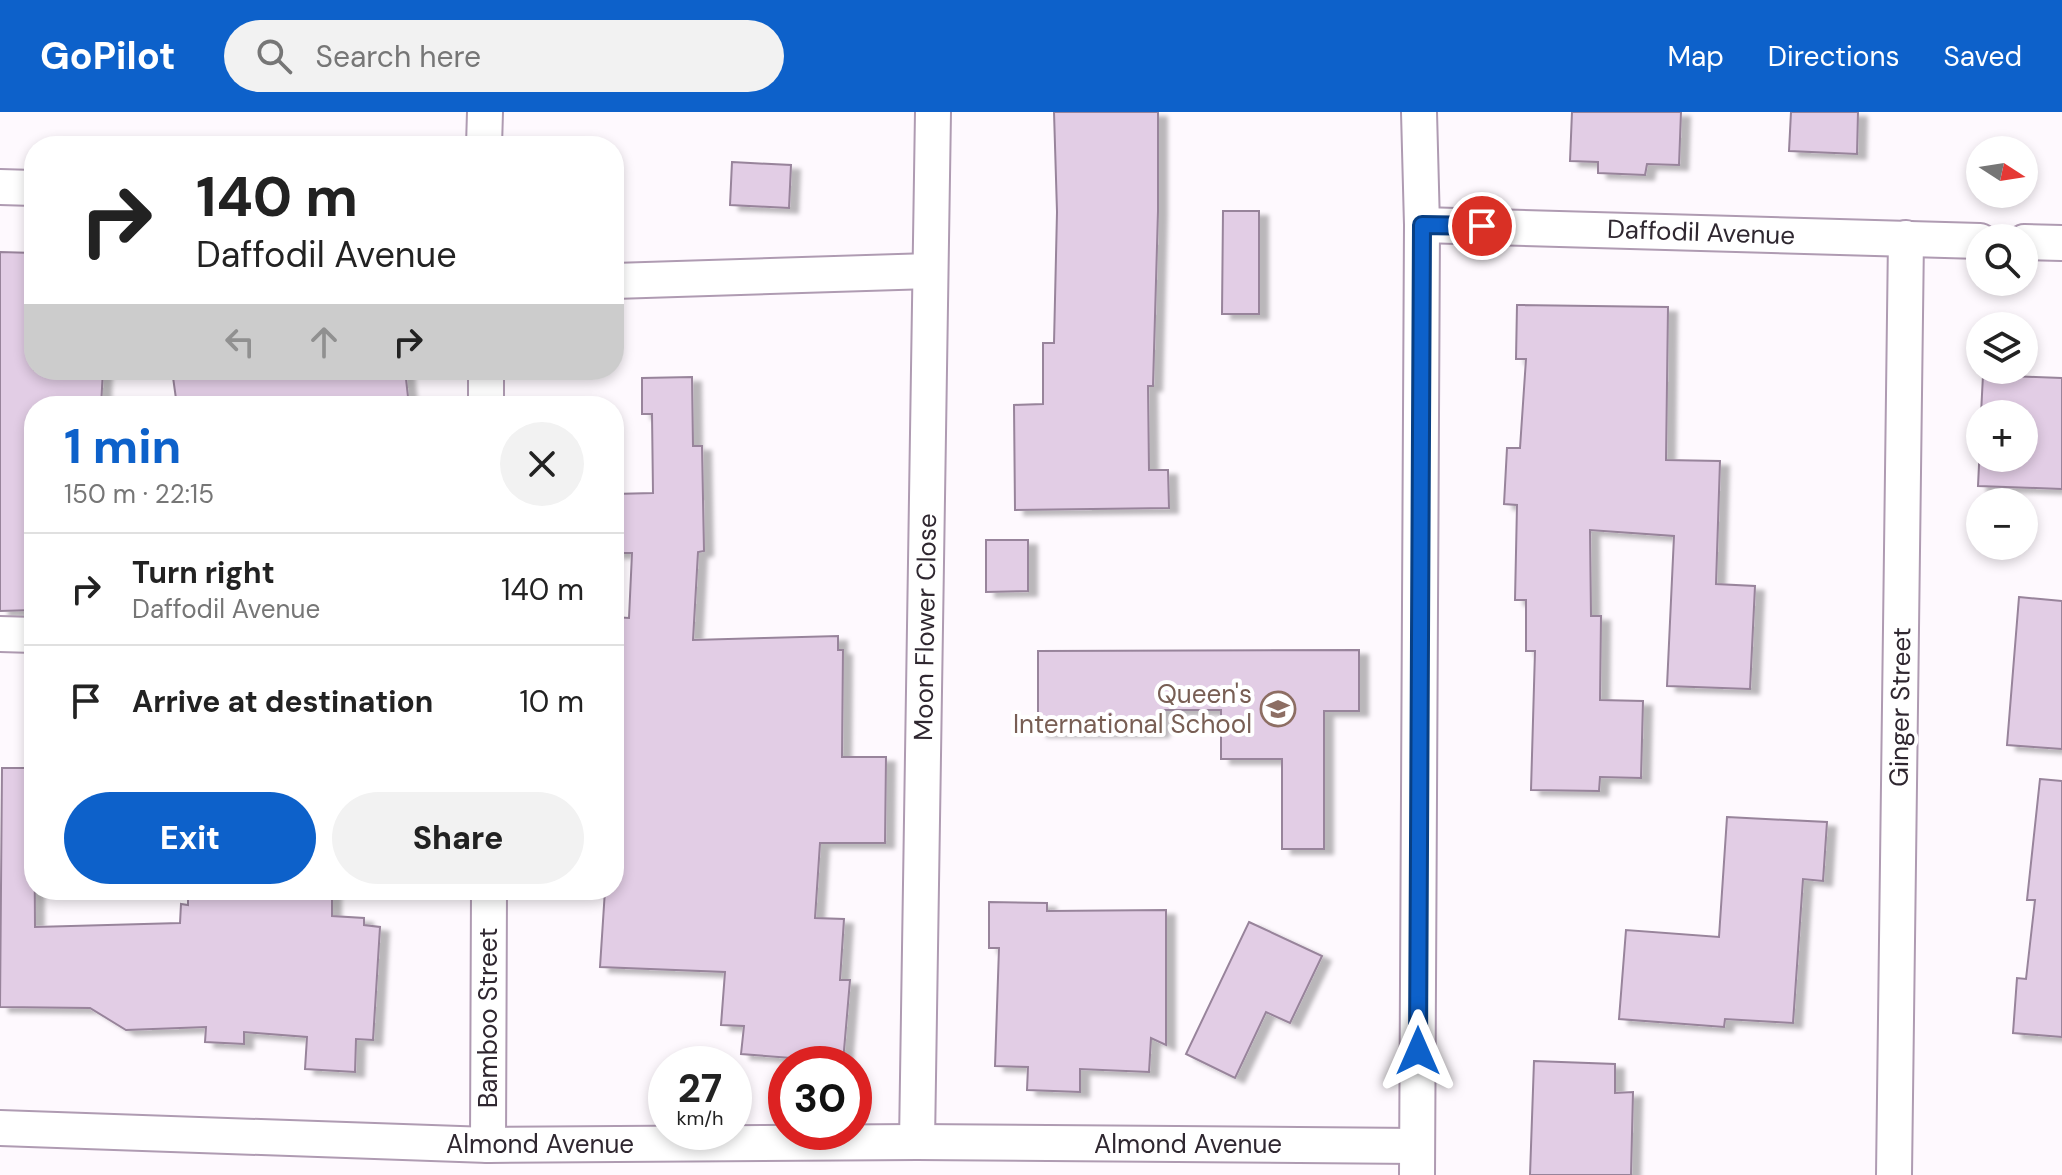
<!DOCTYPE html>
<html lang="en">
<head>
<meta charset="utf-8">
<style>
	body { margin:0; font-family:"DM Sans",sans-serif; background:#f2f2f2; color:#222; height:100vh; display:flex; flex-direction:column; font-size:30px; white-space:nowrap }
	* { box-sizing:border-box; margin:0 }
	p { font-size:26px; color:#767676 }
	.icon { flex:none; width:44px; height:44px; fill:none; stroke:currentColor; stroke-width:2; stroke-linecap:round; stroke-linejoin:round }
	.map { position:relative; flex:1; overflow:hidden }
	.details { position:absolute; left:24px; top:284px; width:600px; height:504px; display:flex; flex-direction:column; background:#fff; border-radius:32px; box-shadow:0 4px 12px #0003 }
	.details>* { flex:none }
	.guide { position:absolute; left:24px; top:24px; width:600px; height:244px; border-radius:32px; box-shadow:0 4px 12px #0003; background:#fff; color:#222; overflow:hidden }
	.needle { width:52px; rotate:102deg }
	.fabs { position:absolute; left:1966px; top:24px; display:grid; gap:16px }
	.fabs a { display:grid; place-items:center; width:72px; height:72px; border-radius:50%; background:#fff; box-shadow:0 4px 12px #0003; font-size:40px }
	.speed { position:absolute; left:648px; top:934px; display:flex; gap:16px; font-size:40px; font-weight:700; text-align:center }
	.speed>* { display:grid; place-content:center; width:104px; height:104px; border-radius:50%; background:#fff; box-shadow:0 4px 12px #0003; line-height:1 }
	.speed small { font-size:20px; font-weight:400 }
	.speed .limit { border:12px solid #d22; background:#fff; color:#111 }
	.pin { position:absolute; display:grid; place-items:center; width:68px; height:68px; color:#fff; margin:-34px; border:4px solid #fff; border-radius:50%; box-shadow:0 2px 8px #0007 }
	.me { position:absolute; width:88px; margin:-44px; rotate:0deg; stroke-linejoin:round; filter:drop-shadow(0 0 6px #0008) }
	.turn { display:flex; align-items:center; gap:28px; height:168px; padding:0 40px; font-size:36px }
	.turn .icon { width:104px; height:104px; stroke-width:2.5 }
	.turn b { display:block; font-size:56px; line-height:68px }
	.lanes { display:flex; align-items:center; height:76px; padding:0 40px; background:#0003; justify-content:center; gap:40px; direction:ltr }
	.lanes .off { opacity:.35 }
	.round { display:grid; place-items:center; flex:none; width:84px; height:84px; border-radius:42px; background:#f2f2f2 }
	.head { display:flex; align-items:center; justify-content:space-between; height:136px; padding:0 40px }
	h1 { font-size:48px; font-weight:800; line-height:60px; color:#0d61ca }
	.action { display:flex; gap:16px; margin-top:auto; padding:16px 40px }
	.action a { flex:1; height:92px; border-radius:48px; background:#0d61ca; color:#fff; font-size:32px; font-weight:800; line-height:92px; text-align:center }
	.action a+a { background:#f2f2f2; color:#222 }
	ul { padding:0; list-style:none }
	li { display:flex; align-items:center; gap:24px; height:112px; padding:0 40px; border-top:2px solid #e0e0e0 }
	li div { flex:1 }
	li b { display:block; font-size:30px }
	li em { font-style:normal }
	header { display:flex; align-items:center; gap:48px; box-sizing:border-box; height:112px; padding:0 40px; background:#0d61ca; color:#fff }
	header strong { font-size:38px }
	nav { display:flex; gap:44px; margin-inline-start:auto; font-size:28px }
	.search { width:560px; height:72px; background:#f2f2f2; display:flex; align-items:center; gap:20px; box-sizing:border-box; padding:0 28px; border-radius:44px; color:#767676; font-size:30px }
	.map>svg:first-child { display:block }
	.building { fill:#e2cde5; stroke:#98849b; stroke-width:2; filter:url(#shadow) }
	.lines { fill:none; stroke-linecap:round; stroke-linejoin:round }
	.minor-casing { stroke:#af9bb2; stroke-width:38 }
	.minor { stroke:#fff; stroke-width:34 }
	.route-casing { stroke:#083f83; stroke-width:20 }
	.route { stroke:#0d61ca; stroke-width:14 }
	.labels { text-anchor:middle; dominant-baseline:central; stroke-width:8; stroke-linejoin:round; paint-order:stroke }
	.street-label { font-size:26px; fill:#2f2730; stroke:#fff }
	.education-label { font-size:26px; fill:#785e54; stroke:#fff; text-anchor:end }
</style>
</head>
<body>
<header>
<strong>GoPilot</strong>
<div class="search"><svg class="icon" aria-label="search" viewBox="0 0 24 24"><circle cx="10" cy="10" r="6"/><path d="M15 15l6 6"/></svg>Search here</div>
<nav><a>Map</a><a>Directions</a><a>Saved</a></nav>
</header>
<div class="map">
<svg width="2062" height="1063" viewBox="0 0 2062 1063">
	<defs>
		<filter id="shadow"><feDropShadow dx="9" dy="5" stdDeviation="2" flood-color="#0004"/></filter>
	</defs>
	<rect width="100%" height="100%" fill="#fef9fe"/>
	<g class="building">
		<polygon points="1054,0 1158,0 1158,99 1153,274 1148,274 1149,358 1168,358 1169,396 1015,398 1014,293 1043,292 1043,231 1054,231 1057,100"/>
		<polygon points="1572,0 1681,0 1679,53 1647,52 1645,63 1598,61 1598,50 1570,49"/>
		<polygon points="1791,0 1858,0 1857,42 1789,39"/>
		<polygon points="732,50 791,53 789,96 730,93"/>
		<polygon points="1223,99 1259,99 1259,202 1222,202"/>
		<polygon points="0,140 34,141 34,258 103,258 101,294 34,294 34,498 0,499"/>
		<polygon points="1517,193 1668,195 1666,348 1720,349 1716,472 1755,474 1750,577 1667,574 1674,424 1590,418 1591,504 1601,504 1600,588 1643,589 1641,666 1600,665 1599,679 1531,678 1535,539 1526,539 1526,488 1515,488 1517,393 1504,392 1507,336 1520,336 1526,247 1516,247"/>
		<polygon points="172,258 405,258 409,294 177,294"/>
		<polygon points="1983,263 2062,266 2062,377 1978,374 1980,332 1980,346 2024,346 2024,302 1981,302"/>
		<polygon points="692,265 693,334 702,334 704,439 698,440 693,528 838,524 838,538 843,538 842,645 886,645 885,731 820,731 815,806 844,807 840,868 850,868 843,950 741,942 744,914 721,913 725,860 600,855 605,778 614,778 614,505 629,506 632,441 614,441 614,382 653,381 652,302 642,302 642,266"/>
		<polygon points="986,428 1028,428 1028,479 986,480"/>
		<polygon points="2019,485 2062,489 2062,637 2007,633"/>
		<polygon points="1359,538 1359,599 1324,599 1324,737 1282,737 1282,647 1221,647 1221,598 1160,598 1160,620 1038,620 1038,539"/>
		<polygon points="2,656 34,656 35,815 180,811 181,792 188,793 188,778 332,778 332,804 364,806 364,813 380,815 373,928 356,927 355,960 305,957 307,925 244,920 244,932 205,930 206,915 126,918 90,896 0,895"/>
		<polygon points="2040,667 2062,669 2062,925 2013,921 2017,866 2026,867 2035,788 2027,788"/>
		<polygon points="1727,705 1827,710 1823,769 1803,767 1793,911 1725,907 1724,915 1619,907 1626,818 1719,825"/>
		<polygon points="989,790 1047,791 1047,799 1166,798 1166,933 1151,926 1149,960 1080,957 1080,980 1027,978 1028,955 995,954 999,836 989,836"/>
		<polygon points="1249,810 1322,844 1290,911 1266,900 1235,966 1186,942"/>
		<polygon points="1534,949 1615,952 1615,981 1633,980 1631,1063 1530,1063"/>
	</g>
	<g class="lines">
		<g class="minor-casing">
			<g id="minor">
				<polyline points="484,34 485,0"/>
				<polyline points="0,75 34,76"/>
				<polyline points="1422,113 1980,129"/>
				<polyline points="2024,130 2062,131"/>
				<polyline points="614,169 930,159"/>
				<polyline points="486,258 486,294"/>
				<polyline points="0,522 34,523"/>
				<polyline points="0,1016 488,1033 917,1030 1417,1034"/>
				<polyline points="917,1030 933,0"/>
				<polyline points="488,1033 489,778"/>
				<polyline points="1417,1063 1422,113 1419,0"/>
				<polyline points="1894,1063 1906,126"/>
			</g>
		</g>
		<use href="#minor" class="minor"/>
	</g>
	<g class="lines">
		<g class="route-casing">
			<polyline id="route" points="1418,939 1422,113 1482,114"/>
		</g>
		<use href="#route" class="route"/>
	</g>
	<defs>
		<g id="school-ring" transform="scale(1.8)"><circle r="9.5" fill="#fff" stroke="#8d6e63" stroke-width="1.5"/><path d="M0-5L7-2L0 1L-7-2ZM-4 1L0 2.5L4 1V4Q0 6-4 4Z" fill="#8d6e63"/></g>
	</defs>
	<g fill-rule="evenodd">
		<use href="#school-ring" x="1278" y="597"/>
	</g>
	<g class="labels">
		<g class="street-label">
			<text transform="translate(1701 120) rotate(2)">Daffodil Avenue</text>
			<text transform="translate(925 515) rotate(-89)">Moon Flower Close</text>
			<text transform="translate(1900 595) rotate(-89)">Ginger Street</text>
			<text transform="translate(488 906) rotate(-90)">Bamboo Street</text>
			<text x="540" y="1032">Almond Avenue</text>
			<text x="1188" y="1032">Almond Avenue</text>
		</g>
		<g class="education-label">
			<text x="1252" y="582">Queen's<tspan x="1252" dy="30">International School</tspan></text>
		</g>
	</g>
</svg>
<div class="fabs">
<a><svg class="needle" viewBox="-14 -14 28 28"><path d="M0-13l5 13h-10z" fill="#e53935"/><path d="M0 13l5-13h-10z" fill="#767676"/></svg></a>
<a><svg class="icon" aria-label="search" viewBox="0 0 24 24"><circle cx="10" cy="10" r="6"/><path d="M15 15l6 6"/></svg></a>
<a><svg class="icon" aria-label="layers" viewBox="0 0 24 24"><path d="M12 4l9 5-9 5-9-5zM3 14l9 5 9-5"/></svg></a>
<a>+</a>
<a>−</a>
</div>
<div class="speed"><div>27<small>km/h</small></div><div class="limit">30</div></div>
<div class="pin" style="left:1482px;top:114px;background:#d93025"><svg class="icon" aria-label="arrive" viewBox="0 0 24 24"><path d="M6 21V4h12l-3 4 3 4H6"/></svg></div>
<svg class="me" style="left:1418px;top:939px" viewBox="-20 -20 40 40"><path d="M0-17L14 15 0 8-14 15z" fill="#0d61ca" stroke="#fff" stroke-width="4"/></svg>
<div class="guide">
<div class="turn"><svg class="icon" aria-label="right" viewBox="0 0 24 24"><path d="M7 20v-9h11M14 6l5 5-5 5"/></svg><div><b>140 m</b>Daffodil Avenue</div></div>
<div class="lanes"><svg class="icon off" aria-label="left" viewBox="0 0 24 24"><path d="M17 20v-9H6M10 6l-5 5 5 5"/></svg><svg class="icon off" aria-label="ahead" viewBox="0 0 24 24"><path d="M12 20V5M6 11l6-6 6 6"/></svg><svg class="icon" aria-label="right" viewBox="0 0 24 24"><path d="M7 20v-9h11M14 6l5 5-5 5"/></svg></div>
</div>
<section class="details">
<div class="head"><div><h1>1 min</h1><p>150 m · 22:15</p></div><a class="round"><svg class="icon" aria-label="close" viewBox="0 0 24 24"><path d="M6 6l12 12M18 6L6 18"/></svg></a></div>
<ul>
<li><svg class="icon" aria-label="right" viewBox="0 0 24 24"><path d="M7 20v-9h11M14 6l5 5-5 5"/></svg><div><b>Turn right</b><p>Daffodil Avenue</p></div><em>140 m</em></li>
<li><svg class="icon" aria-label="arrive" viewBox="0 0 24 24"><path d="M6 21V4h12l-3 4 3 4H6"/></svg><div><b>Arrive at destination</b></div><em>10 m</em></li>
</ul>
<div class="action"><a>Exit</a><a>Share</a></div>
</section>
</div>
</body>
</html>
